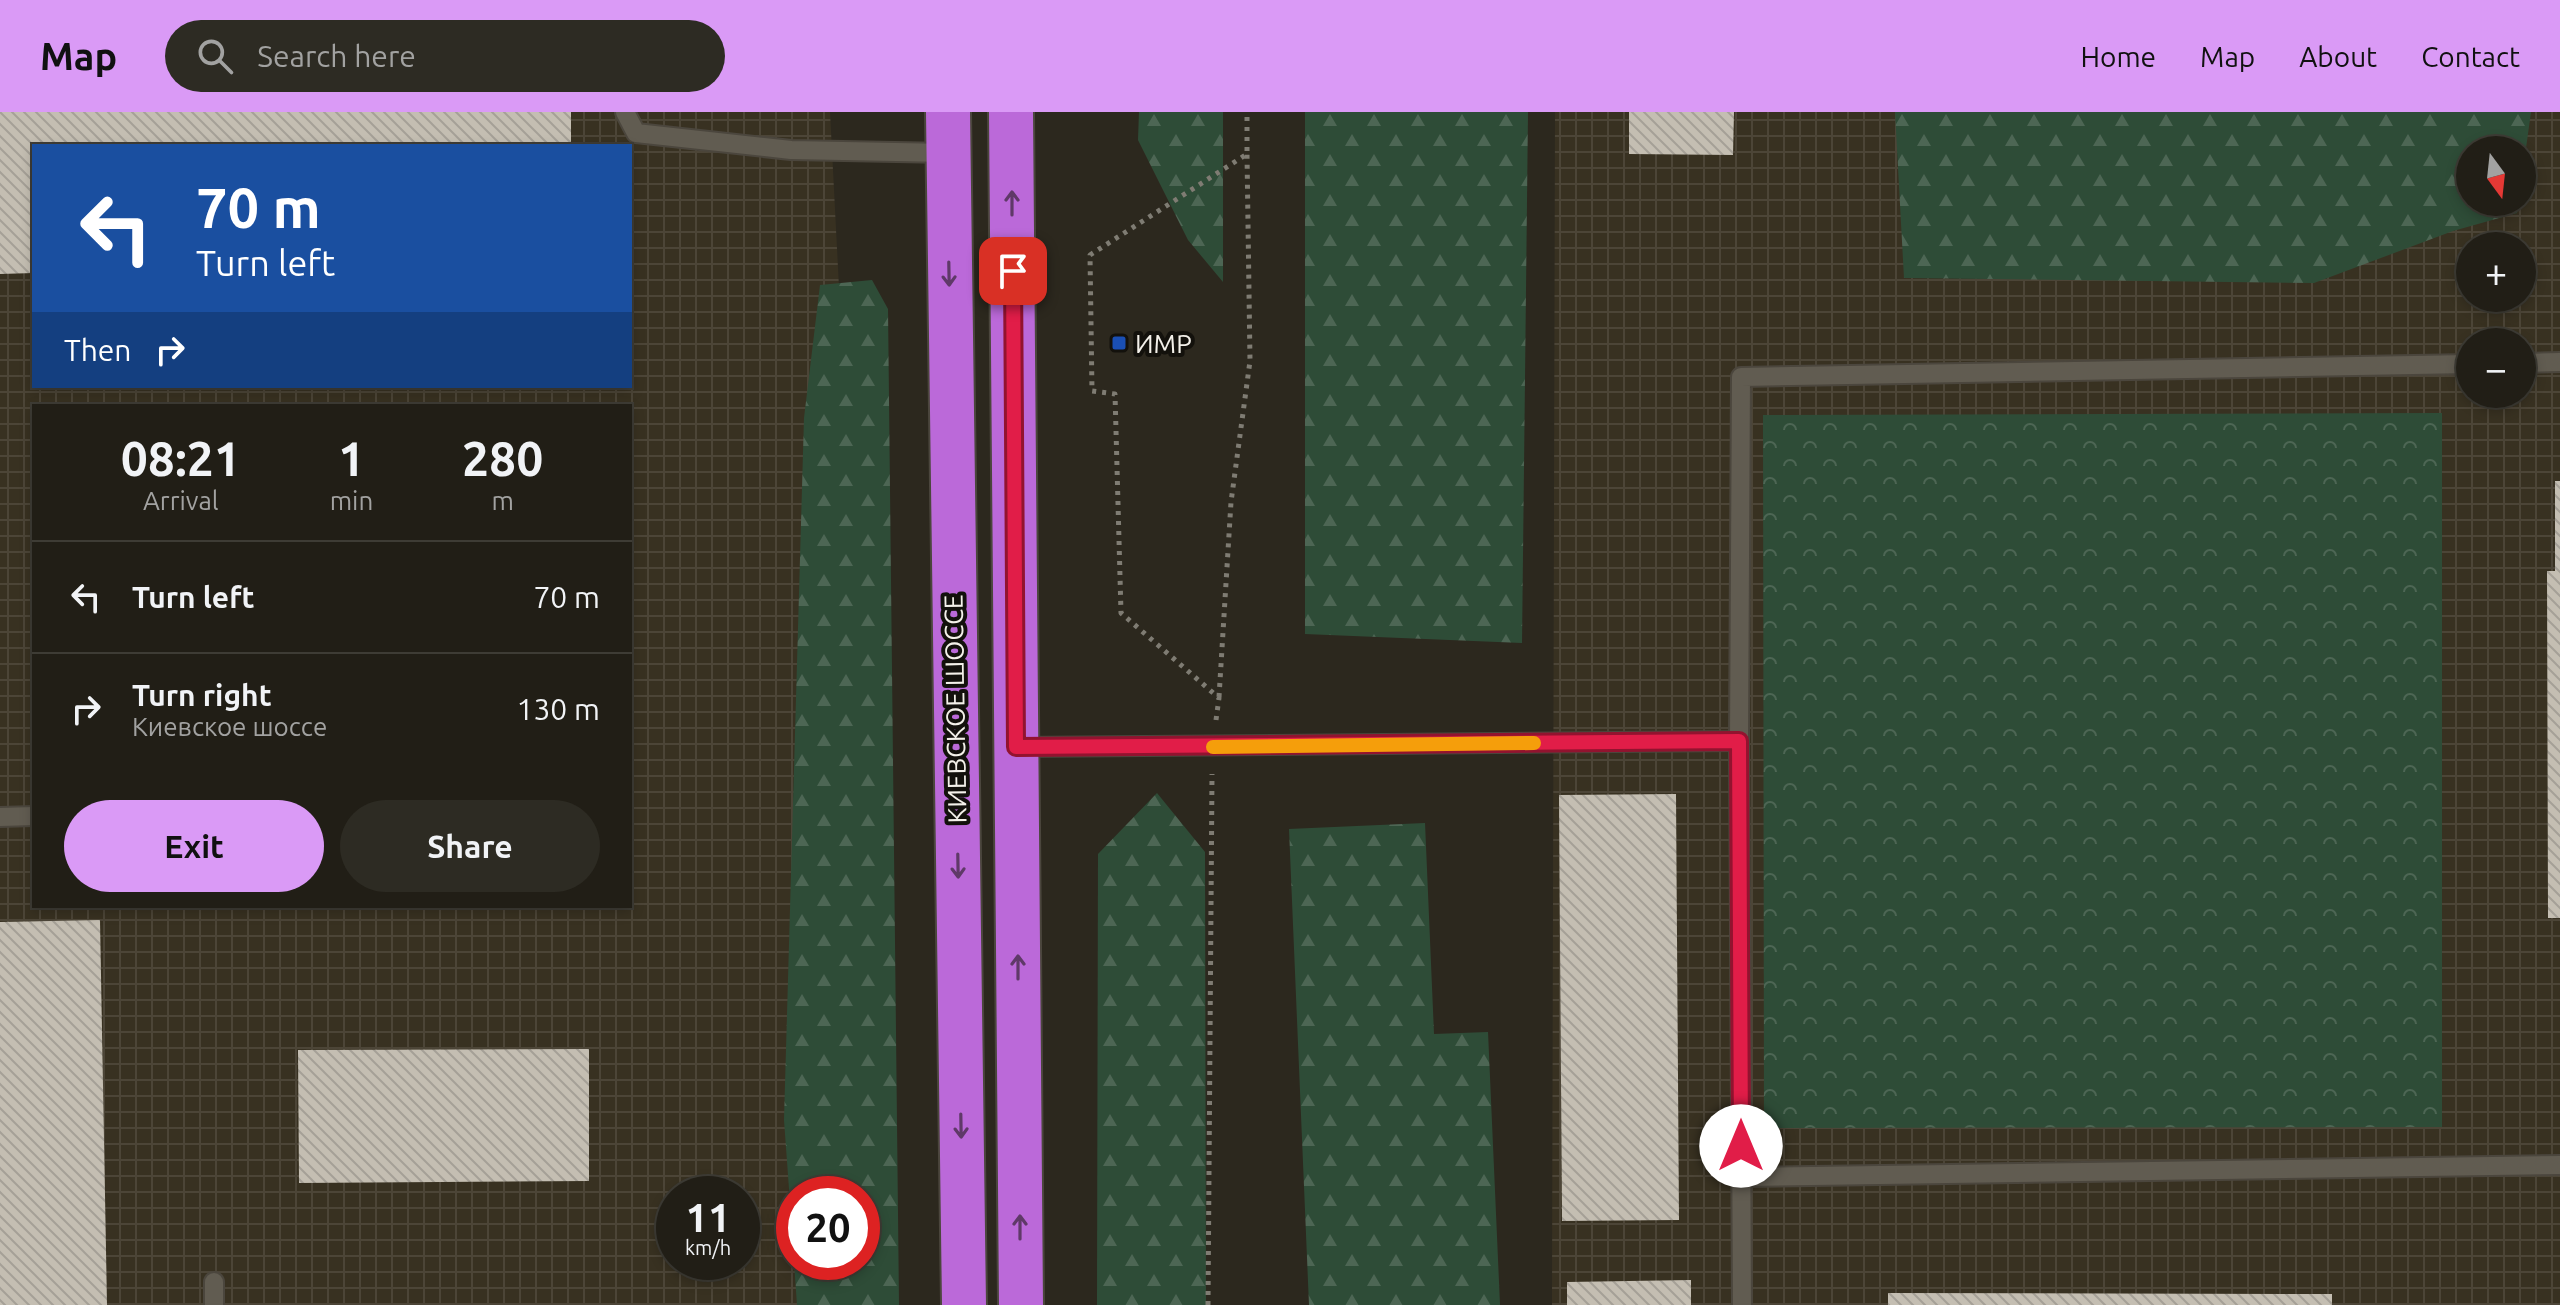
<!DOCTYPE html>
<html lang="en">
<head>
<meta charset="utf-8">
<style>
	body { margin:0; font-family:Ubuntu,sans-serif; background:#2d2b23; color:#f1f3f6; height:100vh; display:flex; flex-direction:column; font-size:30px; white-space:nowrap }
	* { box-sizing:border-box; margin:0 }
	p { font-size:26px; color:#a2a2a1 }
	.icon { flex:none; width:44px; height:44px; fill:none; stroke:currentColor; stroke-width:2; stroke-linecap:round; stroke-linejoin:round }
	.map { position:relative; flex:1; overflow:hidden }
	.details { position:absolute; left:32px; top:292px; width:600px; height:504px; display:flex; flex-direction:column; background:#211e16; border-radius:0px; box-shadow:0 4px 12px #0003,0 0 0 2px #3e3c35 }
	.details>* { flex:none }
	.hud { position:absolute; left:32px; top:32px; width:600px; height:244px; border-radius:0px; box-shadow:0 4px 12px #0003,0 0 0 2px #3e3c35; background:#1a4fa0; color:#fff; overflow:hidden }
	.needle { width:52px; rotate:165deg }
	.fabs { position:absolute; left:2456px; top:24px; display:grid; gap:16px }
	.fabs a { display:grid; place-items:center; width:80px; height:80px; border-radius:50%; background:#211e16; box-shadow:0 4px 12px #0003,0 0 0 2px #3e3c35; font-size:40px }
	.speed { position:absolute; left:656px; top:1064px; display:flex; gap:16px; font-size:40px; font-weight:700; text-align:center }
	.speed>* { display:grid; place-content:center; width:104px; height:104px; border-radius:50%; background:#211e16; box-shadow:0 4px 12px #0003,0 0 0 2px #3e3c35; line-height:1 }
	.speed small { font-size:20px; font-weight:400 }
	.speed .limit { border:12px solid #d22; background:#fff; color:#111 }
	.pin { position:absolute; display:grid; place-items:center; width:68px; height:68px; color:#fff; margin:-34px; border-radius:16px; box-shadow:0 4px 12px #0006 }
	.me { position:absolute; width:88px; margin:-44px; rotate:0deg; stroke-linejoin:round; filter:drop-shadow(0 0 6px #0008) }
	.turn { display:flex; align-items:center; gap:28px; height:168px; padding:0 32px; font-size:36px }
	.turn .icon { width:104px; height:104px; stroke-width:2.5 }
	.turn b { display:block; font-size:56px; line-height:68px }
	.then { display:flex; align-items:center; height:76px; padding:0 32px; background:#0003; gap:16px; font-size:30px }
	.eta { display:flex; justify-content:space-evenly; align-items:center; height:136px; text-align:center }
	.eta b { font-size:48px; font-weight:700; line-height:56px }
	.cta { display:flex; gap:16px; margin-top:auto; padding:16px 32px }
	.cta a { flex:1; height:92px; border-radius:48px; background:#da9af6; color:#111; font-size:32px; font-weight:700; line-height:92px; text-align:center }
	.cta a+a { background:#2d2b23; color:#f1f3f6 }
	ul { padding:0; list-style:none }
	li { display:flex; align-items:center; gap:24px; height:112px; padding:0 32px; border-top:2px solid #3e3c35 }
	li div { flex:1 }
	li b { display:block; font-size:30px }
	li em { font-style:normal }
	header { display:flex; align-items:center; gap:48px; box-sizing:border-box; height:112px; padding:0 40px; background:#da9af6; color:#111 }
	header strong { font-size:38px }
	nav { display:flex; gap:44px; margin-inline-start:auto; font-size:28px }
	.search { width:560px; height:72px; background:#2d2b23; display:flex; align-items:center; gap:20px; box-sizing:border-box; padding:0 28px; border-radius:44px; color:#a2a2a1; font-size:30px }
	.map>svg:first-child { display:block }
	.industrial { fill:url(#industrial-grid); fill-rule:evenodd }
	.forest { fill:url(#forest-firs) }
	.park { fill:url(#park-crowns) }
	.building { fill:url(#building-back-hatch) }
	.lines { fill:none; stroke-linecap:round; stroke-linejoin:round }
	.lane-casing { stroke:#4b463d; stroke-width:22 }
	.highway-casing { stroke:#4b463d; stroke-width:48 }
	.path { stroke:#7f7c73; stroke-width:5; stroke-dasharray:4 6; stroke-linecap:butt }
	.lane { stroke:#615c51; stroke-width:18 }
	.highway { stroke:#bb69d9; stroke-width:44 }
	.oneway { stroke:#5f3968 }
	.route-casing { stroke:#92132f; stroke-width:20 }
	.route { stroke:#e11d48; stroke-width:14 }
	.slow { stroke:#f59e0b; stroke-width:14 }
	.transit-dot { fill:#1a4fb4; stroke:#13110c; stroke-width:3 }
	.labels { text-anchor:middle; dominant-baseline:central; stroke-width:8; stroke-linejoin:round; paint-order:stroke }
	.poi-label { font-size:26px; fill:#f4f1ea; stroke:#13110c; text-anchor:start }
	.street-label { font-size:26px; fill:#f4f1ea; stroke:#13110c }
</style>
</head>
<body>
<header>
<strong>Map</strong>
<div class="search"><svg class="icon" aria-label="search" viewBox="0 0 24 24"><circle cx="10" cy="10" r="6"/><path d="M15 15l6 6"/></svg>Search here</div>
<nav><a>Home</a><a>Map</a><a>About</a><a>Contact</a></nav>
</header>
<div class="map">
<svg width="2560" height="1193" viewBox="0 0 2560 1193">
	<defs>
		<pattern id="industrial-grid" width="8" height="8" patternUnits="userSpaceOnUse" patternTransform="scale(2)"><rect width="8" height="8" fill="#383121"/><path d="M0 4h8M4 0v8" fill="none" stroke="#4c4537"/></pattern>
		<pattern id="forest-firs" width="22" height="20" patternUnits="userSpaceOnUse" patternTransform="scale(2)"><rect width="22" height="20" fill="#2e4c37"/><path d="M5 1l3.5 6h-7zM16 11l3.5 6h-7z" fill="#4d6654"/></pattern>
		<pattern id="park-crowns" width="20" height="18" patternUnits="userSpaceOnUse" patternTransform="scale(2)"><rect width="20" height="18" fill="#2e4c37"/><path d="M2 6a3 3 0 1 1 6 0M12 15a3 3 0 1 1 6 0" fill="none" stroke="#4d6654"/></pattern>
		<pattern id="building-back-hatch" width="6" height="6" patternUnits="userSpaceOnUse" patternTransform="scale(2)"><rect width="6" height="6" fill="#c4beb2"/><path d="M-1 5l2 2M0 0l6 6M5-1l2 2" fill="none" stroke="#a5a097"/></pattern>
	</defs>
	<rect width="100%" height="100%" fill="#2c281e"/>
	<g class="industrial">
		<path d="M0,0H830L843,254L794,1082V1150H830L829,1193H0ZM34,34H630V274H34ZM34,294H630V794H34ZM674,1082H742V1150H674Z"/>
		<path d="M1555,0H2560V1193H1552ZM2470,38H2522V90H2470ZM2470,134H2522V186H2470ZM2470,230H2522V282H2470Z"/>
	</g>
	<g class="forest">
		<polygon points="1139,0 1223,0 1223,170 1188,128 1138,28"/>
		<polygon points="1305,0 1528,0 1522,531 1305,522"/>
		<polygon points="1895,0 2531,0 2522,65 2522,38 2470,38 2470,90 2518,90 2517,101 2453,119 2314,171 1904,166"/>
		<polygon points="872,168 888,197 899,1193 797,1193 794,1150 862,1150 862,1082 794,1082 794,1145 784,1008 804,306 820,173"/>
		<polygon points="1157,681 1205,740 1206,1193 1097,1193 1098,742"/>
		<polygon points="1425,711 1434,922 1488,920 1500,1193 1309,1193 1289,717"/>
	</g>
	<polygon class="park" points="2442,301 2442,1015 1764,1016 1763,303"/>
	<g class="building">
		<polygon points="0,0 571,0 571,34 34,34 34,161 0,162"/>
		<polygon points="1629,0 1734,0 1733,43 1629,42"/>
		<polygon points="2555,369 2560,369 2560,806 2548,806 2547,459 2555,459"/>
		<polygon points="1676,682 1679,1108 1562,1109 1559,683"/>
		<polygon points="100,808 107,1193 0,1193 0,810"/>
		<polygon points="589,937 589,1069 299,1071 298,938"/>
		<polygon points="1691,1168 1691,1193 1567,1193 1567,1170"/>
		<polygon points="1888,1181 2332,1182 2332,1193 1888,1193"/>
	</g>
	<g class="lines">
		<g class="lane-casing">
			<g id="lane">
				<polyline points="625,0 636,21 791,38 948,41"/>
				<polyline points="2522,251 2560,250"/>
				<polyline points="1739,629 1742,1193"/>
				<polyline points="1016,635 1739,629 1741,265 2470,252"/>
				<polyline points="0,705 34,704"/>
				<polyline points="1741,1065 2560,1053"/>
				<polyline points="214,1193 214,1170"/>
			</g>
		</g>
		<g class="highway-casing">
			<g id="highway">
				<polyline points="948,0 964,1193"/>
				<polyline points="1011,0 1021,1193"/>
			</g>
		</g>
		<g class="path">
			<polyline points="1219,585 1231,390 1250,249 1247,42"/>
			<polyline points="1216,608 1219,586 1121,501 1115,282 1092,279 1090,143 1247,42 1247,0"/>
			<polyline points="1208,1193 1212,662"/>
		</g>
		<use href="#lane" class="lane"/>
		<use href="#highway" class="highway"/>
	</g>
	<defs><path id="oneway-shaft" d="M-6 0H5M1.5-3L5.5 0L1.5 3" fill="none" stroke-width="1.6" stroke-linecap="round" stroke-linejoin="round" transform="scale(2)"/></defs>
	<g class="oneway">
		<use href="#oneway-shaft" transform="translate(1012 91) rotate(-90)"/>
		<use href="#oneway-shaft" transform="translate(949 162) rotate(89)"/>
		<use href="#oneway-shaft" transform="translate(958 754) rotate(89)"/>
		<use href="#oneway-shaft" transform="translate(1018 855) rotate(-90)"/>
		<use href="#oneway-shaft" transform="translate(961 1014) rotate(89)"/>
		<use href="#oneway-shaft" transform="translate(1020 1115) rotate(-90)"/>
	</g>
	<g class="lines">
		<g class="route-casing">
			<polyline id="route" points="1013,159 1016,635 1739,629 1741,1034"/>
		</g>
		<use href="#route" class="route"/>
		<polyline class="slow" points="1213,635 1534,631"/>
	</g>
	<rect class="transit-dot" x="1111" y="223" width="16" height="16" rx="4"/>
	<g class="labels">
		<g class="poi-label">
			<text x="1135" y="231">ИМР</text>
		</g>
		<g class="street-label">
			<text transform="translate(955 597) rotate(-91)">КИЕВСКОЕ ШОССЕ</text>
		</g>
	</g>
</svg>
<div class="fabs">
<a><svg class="needle" viewBox="-14 -14 28 28"><path d="M0-13l5 13h-10z" fill="#e53935"/><path d="M0 13l5-13h-10z" fill="#a2a2a1"/></svg></a>
<a>+</a>
<a>−</a>
</div>
<div class="speed"><div>11<small>km/h</small></div><div class="limit">20</div></div>
<div class="pin" style="left:1013px;top:159px;background:#d93025"><svg class="icon" aria-label="arrive" viewBox="0 0 24 24"><path d="M6 21V4h12l-3 4 3 4H6"/></svg></div>
<svg class="me" style="left:1741px;top:1034px" viewBox="-20 -20 40 40"><circle r="19" fill="#fff"/><path d="M0-13L10 11 0 6-10 11z" fill="#e11d48"/></svg>
<div class="hud">
<div class="turn"><svg class="icon" aria-label="left" viewBox="0 0 24 24"><path d="M17 20v-9H6M10 6l-5 5 5 5"/></svg><div><b>70 m</b>Turn left</div></div>
<div class="then">Then<svg class="icon" aria-label="right" viewBox="0 0 24 24"><path d="M7 20v-9h11M14 6l5 5-5 5"/></svg></div>
</div>
<section class="details">
<div class="eta">
<div><b>08:21</b><p>Arrival</p></div>
<div><b>1</b><p>min</p></div>
<div><b>280</b><p>m</p></div>
</div>
<ul>
<li><svg class="icon" aria-label="left" viewBox="0 0 24 24"><path d="M17 20v-9H6M10 6l-5 5 5 5"/></svg><div><b>Turn left</b></div><em>70 m</em></li>
<li><svg class="icon" aria-label="right" viewBox="0 0 24 24"><path d="M7 20v-9h11M14 6l5 5-5 5"/></svg><div><b>Turn right</b><p>Киевское шоссе</p></div><em>130 m</em></li>
</ul>
<div class="cta"><a>Exit</a><a>Share</a></div>
</section>
</div>
</body>
</html>
